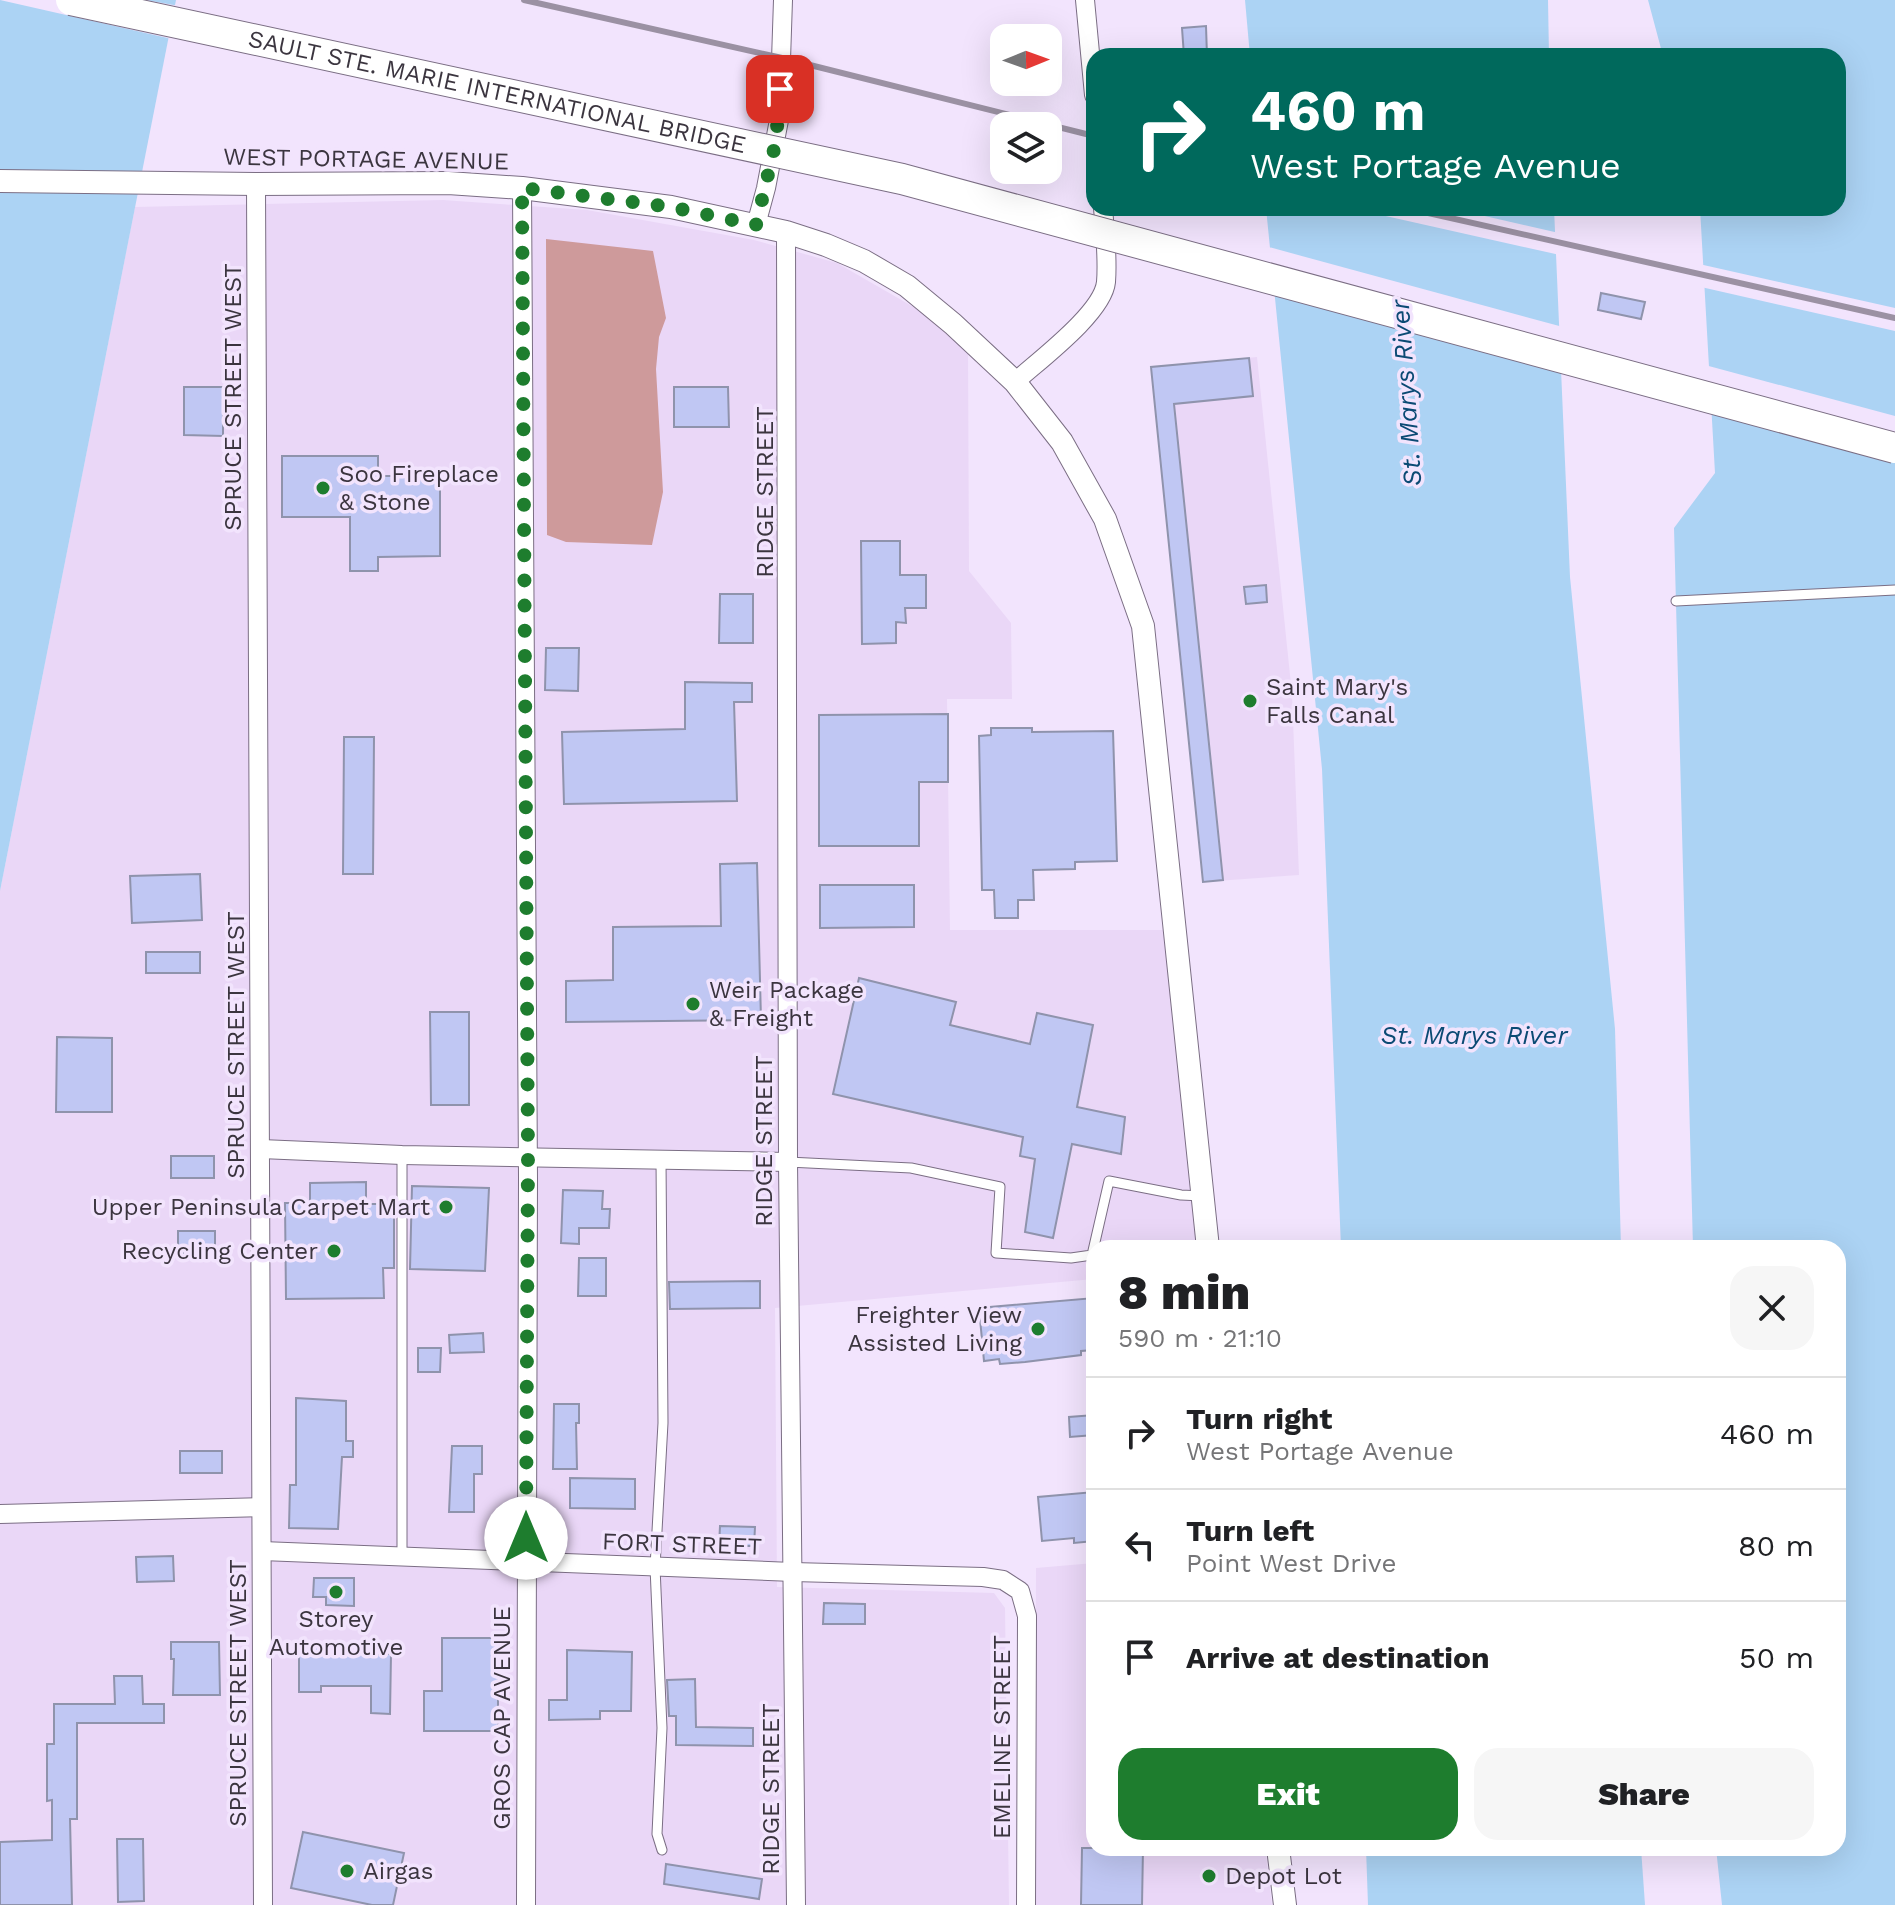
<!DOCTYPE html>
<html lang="en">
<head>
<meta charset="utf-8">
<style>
	body { margin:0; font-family:"Work Sans",sans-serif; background:#f6f6f6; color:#202124; height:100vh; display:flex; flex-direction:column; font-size:30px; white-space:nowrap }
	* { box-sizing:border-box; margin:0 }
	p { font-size:26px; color:#757577 }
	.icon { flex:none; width:44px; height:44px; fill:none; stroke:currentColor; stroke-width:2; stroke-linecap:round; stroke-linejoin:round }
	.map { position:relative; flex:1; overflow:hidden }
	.side { position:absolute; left:1086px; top:1240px; width:760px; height:616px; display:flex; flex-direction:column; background:#fff; border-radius:24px; box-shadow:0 8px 32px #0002 }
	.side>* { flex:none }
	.top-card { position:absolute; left:1086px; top:48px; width:760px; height:168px; border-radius:24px; box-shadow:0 8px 32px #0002; background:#00695c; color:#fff; overflow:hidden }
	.needle { width:52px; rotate:89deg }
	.fabs { position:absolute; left:990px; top:24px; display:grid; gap:16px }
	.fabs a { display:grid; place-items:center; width:72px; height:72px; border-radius:16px; background:#fff; box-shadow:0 8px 32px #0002; font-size:40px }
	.pin { position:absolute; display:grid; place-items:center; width:68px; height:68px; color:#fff; margin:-34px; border-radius:16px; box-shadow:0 4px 12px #0006 }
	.me { position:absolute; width:88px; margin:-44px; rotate:0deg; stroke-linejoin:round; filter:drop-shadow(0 0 6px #0008) }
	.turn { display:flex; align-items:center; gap:28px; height:168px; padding:0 32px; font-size:36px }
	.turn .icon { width:104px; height:104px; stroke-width:2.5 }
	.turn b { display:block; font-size:56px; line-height:68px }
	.round { display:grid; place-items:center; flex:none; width:84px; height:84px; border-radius:24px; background:#f6f6f6 }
	.summary { display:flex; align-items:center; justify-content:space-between; height:136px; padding:0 32px }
	h1 { font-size:48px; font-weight:800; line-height:60px }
	.cta { display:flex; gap:16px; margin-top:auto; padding:16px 32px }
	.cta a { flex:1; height:92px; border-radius:24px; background:#1e7d2e; color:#fff; font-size:32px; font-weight:800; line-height:92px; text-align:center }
	.cta a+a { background:#f6f6f6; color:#202124 }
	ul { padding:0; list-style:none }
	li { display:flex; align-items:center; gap:24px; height:112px; padding:0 32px; border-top:2px solid #e0e0e0 }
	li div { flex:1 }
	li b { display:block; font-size:30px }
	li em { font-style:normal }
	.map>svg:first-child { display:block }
	.built { fill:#ead7f7 }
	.forest { fill:#ce9a9b }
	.water { fill:#acd3f4 }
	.pier { fill:#f2e4fd }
	.building { fill:#c0c7f3; stroke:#8f93ac; stroke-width:2 }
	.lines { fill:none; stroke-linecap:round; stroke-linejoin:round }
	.service-casing { stroke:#7b6e84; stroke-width:11 }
	.minor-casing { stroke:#7b6e84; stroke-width:20 }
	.tertiary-casing { stroke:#7b6e84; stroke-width:24 }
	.service { stroke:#fff; stroke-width:9 }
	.minor { stroke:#fff; stroke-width:18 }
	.tertiary { stroke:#fff; stroke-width:22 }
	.rail { stroke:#9b91a3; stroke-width:6 }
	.trunk-bridge-casing { stroke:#7b6e84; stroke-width:32; stroke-linecap:butt }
	.trunk-bridge { stroke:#fff; stroke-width:30 }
	.route { stroke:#1e7d2e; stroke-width:14; stroke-dasharray:0 25.2 }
	.poi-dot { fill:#1e7d2e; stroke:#f2e4fd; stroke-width:3 }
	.labels { text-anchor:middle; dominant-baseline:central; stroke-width:7; stroke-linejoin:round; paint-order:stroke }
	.street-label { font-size:24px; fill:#3b353f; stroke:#f2e4fd }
	.poi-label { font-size:24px; fill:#3b353f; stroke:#f2e4fd; text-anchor:start }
	.water-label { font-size:26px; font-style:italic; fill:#0b4a74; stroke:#f2e4fd }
</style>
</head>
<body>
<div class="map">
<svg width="1895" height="1905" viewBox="0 0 1895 1905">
	<rect width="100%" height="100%" fill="#f2e4fd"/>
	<g class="built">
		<polygon points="443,200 587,210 754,240 837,263 917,309 968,351 969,571 1011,623 1012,699 947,699 950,930 1166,930 1200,1248 1094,1248 1094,1279 775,1308 777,1587 994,1593 1005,1608 1009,1905 0,1905 0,891 135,207"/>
		<polygon points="1257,357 1292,694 1299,875 1203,882 1151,367"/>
		<polygon points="1094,1563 1094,1848 1265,1848 1272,1905 1035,1905 1036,1568"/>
	</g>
	<polygon class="forest" points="546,239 653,251 666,318 659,337 656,369 663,492 652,545 566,542 547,535"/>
	<g class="water">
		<polygon points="0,0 176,0 0,891"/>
		<polygon points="1245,0 1548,0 1549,56 1250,56"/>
		<polygon points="1648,0 1895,0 1895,1905 1722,1905 1716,1848 1838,1848 1838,1248 1693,1248 1674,528 1715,473 1700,208 1838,208 1838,56 1663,56"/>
		<polygon points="1266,208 1554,208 1570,577 1615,1029 1621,1248 1341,1248 1322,769"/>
		<polygon points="1366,1848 1641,1848 1645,1905 1368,1905"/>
	</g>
	<g class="pier">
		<polygon points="0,0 146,0 179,6 172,39"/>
		<polygon points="1350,208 1450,208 1559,233 1560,255"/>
		<polygon points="1265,246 1563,327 1565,367 1270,290"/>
		<polygon points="1699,264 1895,308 1895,331 1701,287"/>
		<polygon points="1705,365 1895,416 1895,454 1707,404"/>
	</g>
	<g class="building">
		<polygon points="1206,26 1207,56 1184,56 1182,28"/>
		<polygon points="1601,293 1645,302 1641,319 1598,310"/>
		<polygon points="1249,358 1253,396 1174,404 1223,880 1203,882 1151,367"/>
		<polygon points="184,387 223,387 223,436 184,435"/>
		<polygon points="674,387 728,387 729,427 674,427"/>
		<polygon points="282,456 378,456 378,476 440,476 440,556 378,557 378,571 350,571 350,517 282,517"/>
		<polygon points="861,541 900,541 900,575 926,575 926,608 905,608 906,623 896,622 896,643 862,644"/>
		<polygon points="1266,585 1267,602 1246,604 1244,587"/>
		<polygon points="720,594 753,594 753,643 719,643"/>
		<polygon points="546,648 579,648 578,691 545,690"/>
		<polygon points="685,682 752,683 752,702 734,702 737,801 564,804 562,732 685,729"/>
		<polygon points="948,714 948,782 919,782 919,846 819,846 819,715"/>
		<polygon points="991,728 1032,728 1032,732 1113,731 1117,861 1075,862 1075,869 1033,870 1034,900 1018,900 1018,918 995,918 994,890 982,890 979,736 991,735"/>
		<polygon points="344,737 374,737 373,874 343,874"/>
		<polygon points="757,863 761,1020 566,1022 566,981 613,980 613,927 721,926 720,864"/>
		<polygon points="200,874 202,920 132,923 130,876"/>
		<polygon points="820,885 914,885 914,927 820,928"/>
		<rect x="146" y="952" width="54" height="21"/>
		<polygon points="859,978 956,1002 950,1025 1030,1044 1037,1013 1093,1025 1077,1107 1125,1117 1121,1154 1072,1144 1053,1238 1025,1232 1035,1159 1020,1156 1023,1137 833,1094"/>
		<polygon points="430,1012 469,1012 469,1105 431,1105"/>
		<polygon points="57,1037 112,1038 112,1112 56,1112"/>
		<rect x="171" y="1156" width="43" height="22"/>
		<polygon points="366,1182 366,1204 394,1204 394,1268 383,1268 384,1298 286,1299 285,1203 310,1203 310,1183"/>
		<polygon points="412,1186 489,1188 485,1271 410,1269"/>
		<polygon points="563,1190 603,1191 602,1209 610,1209 609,1228 579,1228 579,1244 561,1243"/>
		<rect x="178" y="1231" width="37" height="22"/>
		<polygon points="579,1258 606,1258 606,1296 578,1296"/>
		<polygon points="760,1281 760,1308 670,1309 669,1282"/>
		<polygon points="1094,1298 1094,1350 1081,1351 1081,1355 1025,1362 1000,1364 999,1359 984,1361 979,1308"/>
		<polygon points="483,1333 484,1352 450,1353 449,1335"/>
		<polygon points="418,1348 441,1348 440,1372 418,1372"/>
		<polygon points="296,1398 346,1401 346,1441 353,1441 353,1457 342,1457 338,1529 289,1528 290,1485 296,1485"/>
		<polygon points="554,1404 579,1404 579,1423 576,1423 577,1469 553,1469"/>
		<polygon points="1094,1415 1094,1435 1070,1437 1069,1417"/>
		<polygon points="452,1446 482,1446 482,1474 474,1474 474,1512 449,1512"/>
		<rect x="180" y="1451" width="42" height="22"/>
		<polygon points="570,1478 635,1479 635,1509 570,1508"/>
		<polygon points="1094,1492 1094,1541 1074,1543 1074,1538 1042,1541 1038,1497"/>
		<polygon points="720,1526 755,1527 754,1546 719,1546"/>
		<polygon points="173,1556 174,1581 137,1582 136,1557"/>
		<polygon points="314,1578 354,1578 354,1606 326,1605 326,1597 313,1597"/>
		<polygon points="824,1603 865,1604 865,1624 823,1624"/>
		<polygon points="442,1638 498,1638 498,1731 424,1731 424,1691 442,1691"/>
		<polygon points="171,1642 219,1642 220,1695 173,1695 174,1659 171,1659"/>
		<polygon points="299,1645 322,1645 322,1653 391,1654 390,1714 371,1713 371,1686 321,1686 321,1692 299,1692"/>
		<polygon points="567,1650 632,1652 631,1711 600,1711 600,1719 549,1720 549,1700 567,1700"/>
		<polygon points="114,1676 142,1676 143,1704 164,1704 164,1723 77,1723 77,1819 70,1819 72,1905 0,1905 0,1842 52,1840 52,1800 47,1801 47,1744 54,1744 54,1704 115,1704"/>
		<polygon points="695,1679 696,1727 753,1728 753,1746 676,1745 676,1716 669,1716 667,1680"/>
		<polygon points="303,1832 404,1853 393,1905 372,1905 291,1888"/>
		<polygon points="117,1839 143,1839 144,1901 118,1902"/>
		<polygon points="1082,1848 1143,1848 1142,1905 1081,1905"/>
		<polygon points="666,1864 762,1879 759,1899 664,1884"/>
	</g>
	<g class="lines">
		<g class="service-casing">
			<g id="service">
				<polyline points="1676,601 1895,590"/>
				<polyline points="661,1159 663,1423 655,1567 662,1728 657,1834 662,1850"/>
				<polyline points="788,1162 911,1168 1000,1187 996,1253 1071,1258 1092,1255 1109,1181 1181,1195 1202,1196"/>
				<polyline points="402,1556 402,1155"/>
			</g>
		</g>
		<g class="minor-casing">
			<g id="minor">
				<polyline points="1085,0 1094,95"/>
				<polyline points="256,184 263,1905"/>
				<polyline points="522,188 528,1178 526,1905"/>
				<polyline points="756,225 766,188 779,120 783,0"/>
				<polyline points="786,232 788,1162 796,1905"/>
				<path d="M1015,382C1038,361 1103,313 1106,282C1108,258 1105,232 1103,208"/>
				<polyline points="261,1149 402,1155 788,1162"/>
				<polyline points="0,1514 261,1507"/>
				<polyline points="262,1551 793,1572 983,1577 1003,1580 1020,1591 1027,1616 1026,1905"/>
			</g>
		</g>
		<g class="tertiary-casing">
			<g id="tertiary">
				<polyline points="0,181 256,184 448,183 522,188 671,207 786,232 826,245 864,261 907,286 953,324 1015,382 1062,442 1105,519 1143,626 1208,1248"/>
				<polyline points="1278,1848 1285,1905"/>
			</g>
		</g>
		<use href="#service" class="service"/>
		<use href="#minor" class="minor"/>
		<use href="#tertiary" class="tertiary"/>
		<g class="rail">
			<polyline points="524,0 782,58 1094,136"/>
			<polyline points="1406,208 1895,318"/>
		</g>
		<g class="trunk-bridge-casing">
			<g id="trunk-bridge">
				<path id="s1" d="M71,0L902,179L1895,448"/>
			</g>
		</g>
		<use href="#trunk-bridge" class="trunk-bridge"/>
	</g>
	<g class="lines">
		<polyline class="route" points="526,1538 528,1156 522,188 671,207 756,225 776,141 780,89"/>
	</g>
	<g class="poi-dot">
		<circle cx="323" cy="488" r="8"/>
		<circle cx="1250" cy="701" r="8"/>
		<circle cx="693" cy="1004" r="8"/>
		<circle cx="446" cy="1207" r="8"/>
		<circle cx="334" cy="1251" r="8"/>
		<circle cx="1038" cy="1329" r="8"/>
		<circle cx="336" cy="1592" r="8"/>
		<circle cx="347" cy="1871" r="8"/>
		<circle cx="1209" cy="1876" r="8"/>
	</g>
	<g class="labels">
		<g class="street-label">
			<text stroke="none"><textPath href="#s1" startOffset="436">SAULT STE. MARIE INTERNATIONAL BRIDGE</textPath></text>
			<text transform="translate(366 159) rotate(1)">WEST PORTAGE AVENUE</text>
			<text transform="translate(233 397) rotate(-90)">SPRUCE STREET WEST</text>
			<text transform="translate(765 492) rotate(-90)">RIDGE STREET</text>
			<text transform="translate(236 1045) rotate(-90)">SPRUCE STREET WEST</text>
			<text transform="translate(764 1141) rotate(-90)">RIDGE STREET</text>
			<text transform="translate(682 1544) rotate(2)">FORT STREET</text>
			<text transform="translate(238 1693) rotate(-90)">SPRUCE STREET WEST</text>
			<text transform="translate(502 1718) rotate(-90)">GROS CAP AVENUE</text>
			<text transform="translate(1002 1737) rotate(-90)">EMELINE STREET</text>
			<text transform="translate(771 1789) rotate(-90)">RIDGE STREET</text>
		</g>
		<g class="poi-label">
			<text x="339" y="474">Soo Fireplace<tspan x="339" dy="28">&amp; Stone</tspan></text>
			<text x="1266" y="687">Saint Mary's<tspan x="1266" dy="28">Falls Canal</tspan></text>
			<text x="709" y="990">Weir Package<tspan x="709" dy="28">&amp; Freight</tspan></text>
			<text x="430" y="1207" text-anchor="end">Upper Peninsula Carpet Mart</text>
			<text x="318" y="1251" text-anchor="end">Recycling Center</text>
			<text x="1022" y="1315" text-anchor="end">Freighter View<tspan x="1022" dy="28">Assisted Living</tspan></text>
			<text x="336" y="1619" text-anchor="middle">Storey<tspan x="336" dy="28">Automotive</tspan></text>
			<text x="363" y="1871">Airgas</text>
			<text x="1225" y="1876">Depot Lot</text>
		</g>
		<g class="water-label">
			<text transform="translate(1406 393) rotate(-94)">St. Marys River</text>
			<text x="1474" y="1035">St. Marys River</text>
		</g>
	</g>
</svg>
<div class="fabs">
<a><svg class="needle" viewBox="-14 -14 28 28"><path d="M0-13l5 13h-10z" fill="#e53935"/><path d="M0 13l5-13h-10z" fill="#757577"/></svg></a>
<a><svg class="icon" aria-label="layers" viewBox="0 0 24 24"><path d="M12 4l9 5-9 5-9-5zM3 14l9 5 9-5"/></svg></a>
</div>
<div class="pin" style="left:780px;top:89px;background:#d93025"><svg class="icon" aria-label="arrive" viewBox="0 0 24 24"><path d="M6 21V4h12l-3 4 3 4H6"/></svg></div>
<svg class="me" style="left:526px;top:1538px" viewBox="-20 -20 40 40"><circle r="19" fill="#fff"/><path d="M0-13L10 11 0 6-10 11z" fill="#1e7d2e"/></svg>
<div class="top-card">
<div class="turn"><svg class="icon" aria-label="right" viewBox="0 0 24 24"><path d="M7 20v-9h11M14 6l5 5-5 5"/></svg><div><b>460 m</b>West Portage Avenue</div></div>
</div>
<section class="side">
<div class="summary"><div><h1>8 min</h1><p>590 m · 21:10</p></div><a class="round"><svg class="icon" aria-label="close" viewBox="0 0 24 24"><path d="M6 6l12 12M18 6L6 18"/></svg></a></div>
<ul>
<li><svg class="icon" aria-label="right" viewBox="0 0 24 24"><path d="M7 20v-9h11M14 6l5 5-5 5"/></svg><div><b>Turn right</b><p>West Portage Avenue</p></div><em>460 m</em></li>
<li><svg class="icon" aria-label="left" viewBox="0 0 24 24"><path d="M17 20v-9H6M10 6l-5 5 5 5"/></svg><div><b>Turn left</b><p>Point West Drive</p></div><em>80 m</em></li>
<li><svg class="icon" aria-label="arrive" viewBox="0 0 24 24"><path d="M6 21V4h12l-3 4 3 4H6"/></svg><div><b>Arrive at destination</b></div><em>50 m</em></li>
</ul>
<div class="cta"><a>Exit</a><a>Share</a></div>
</section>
</div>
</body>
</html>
